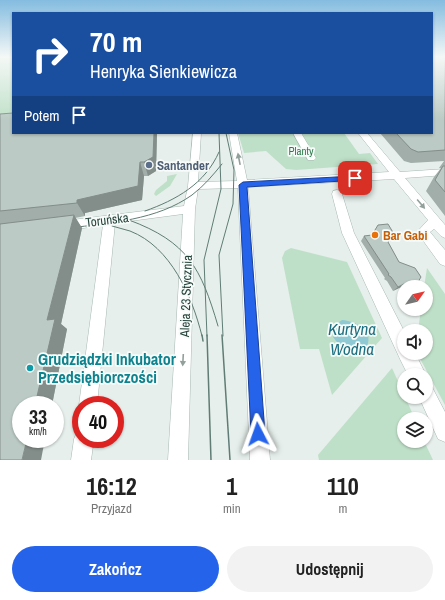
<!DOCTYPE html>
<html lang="pl">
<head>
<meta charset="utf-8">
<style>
	body { margin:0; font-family:"Archivo Narrow",sans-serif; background:#f2f2f2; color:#222; height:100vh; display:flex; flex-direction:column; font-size:15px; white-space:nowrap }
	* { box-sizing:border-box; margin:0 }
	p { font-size:13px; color:#767676 }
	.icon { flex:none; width:22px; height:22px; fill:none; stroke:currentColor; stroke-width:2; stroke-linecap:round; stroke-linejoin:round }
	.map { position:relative; height:460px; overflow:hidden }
	.panel { display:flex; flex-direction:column; background:#fff; flex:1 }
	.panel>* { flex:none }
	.hud { position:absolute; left:12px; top:12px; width:421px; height:122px; border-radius:0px; box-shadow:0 1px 3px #0004; background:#1a4fa0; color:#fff; overflow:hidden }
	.needle { width:26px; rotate:56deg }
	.tools { position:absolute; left:397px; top:280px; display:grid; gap:8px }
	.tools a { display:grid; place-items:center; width:36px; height:36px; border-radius:50%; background:#fff; box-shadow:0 1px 3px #0004; font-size:20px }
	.speed { position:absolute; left:12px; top:396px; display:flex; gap:8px; font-size:20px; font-weight:700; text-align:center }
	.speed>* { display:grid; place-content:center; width:52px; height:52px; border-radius:50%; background:#fff; box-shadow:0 1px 3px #0004; line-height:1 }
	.speed small { font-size:10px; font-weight:400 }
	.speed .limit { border:6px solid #d22; background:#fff; color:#111 }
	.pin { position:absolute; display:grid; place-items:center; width:34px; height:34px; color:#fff; margin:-17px; border-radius:8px; box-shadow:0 2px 6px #0006 }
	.me { position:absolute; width:44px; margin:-22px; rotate:356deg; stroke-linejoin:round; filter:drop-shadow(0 0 3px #0008) }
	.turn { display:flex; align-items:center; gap:14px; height:84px; padding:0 12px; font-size:18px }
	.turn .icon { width:52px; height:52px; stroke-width:2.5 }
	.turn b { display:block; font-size:28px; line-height:34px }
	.then { display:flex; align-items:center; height:38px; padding:0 12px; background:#0003; gap:8px; font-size:15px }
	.eta { display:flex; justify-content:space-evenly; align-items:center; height:68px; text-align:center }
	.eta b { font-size:24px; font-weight:700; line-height:28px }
	.action { display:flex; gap:8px; margin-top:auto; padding:8px 12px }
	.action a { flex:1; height:46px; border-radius:24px; background:#2563eb; color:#fff; font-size:16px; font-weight:700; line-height:46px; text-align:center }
	.action a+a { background:#f2f2f2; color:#222 }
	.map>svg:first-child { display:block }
	.green { fill:#bfe0c8 }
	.water { fill:#8ec9d4 }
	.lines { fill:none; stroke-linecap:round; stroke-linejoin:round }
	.minor-casing { stroke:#a8b8b2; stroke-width:1 }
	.minor { fill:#fff; fill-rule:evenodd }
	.tram-far1 { stroke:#5f7d75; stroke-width:1 }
	.tram { stroke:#5f7d75; stroke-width:1.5 }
	.wall { fill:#a1aea9 }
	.shaded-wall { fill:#838d89 }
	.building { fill:#bbcac4; stroke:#838d89 }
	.oneway { fill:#92a09c }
	.route { fill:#2563eb; stroke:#184099 }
	.service-dot { fill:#5c6f8a; stroke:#f7fbf9; stroke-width:1.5 }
	.food-dot { fill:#e8710a; stroke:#f7fbf9; stroke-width:1.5 }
	.culture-dot { fill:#0f9aa8; stroke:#f7fbf9; stroke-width:1.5 }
	.labels { text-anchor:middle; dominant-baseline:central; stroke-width:3.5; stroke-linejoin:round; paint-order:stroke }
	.far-park-label { font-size:11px; fill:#2d7a4b; stroke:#f7fbf9 }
	.service-label { font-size:13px; font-weight:bold; fill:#4e5e75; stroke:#f7fbf9; text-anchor:start }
	.street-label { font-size:13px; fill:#24423a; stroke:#f7fbf9 }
	.food-label { font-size:13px; font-weight:bold; fill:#c56008; stroke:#f7fbf9; text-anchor:start }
	.near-culture-label { font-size:16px; font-weight:bold; fill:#0d838f; stroke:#f7fbf9; text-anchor:start }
	.near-water-label { font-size:17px; font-style:italic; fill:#1c6f80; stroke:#f7fbf9 }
</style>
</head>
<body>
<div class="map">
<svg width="445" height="460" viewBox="0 0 445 460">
	<rect width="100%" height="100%" fill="#e6efeb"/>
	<g class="green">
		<polygon points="13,57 13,126 0,127 0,58"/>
		<polygon points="238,133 344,133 359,154 370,153 378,164 296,170 286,169 266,151 244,153"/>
		<polygon points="177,174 170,186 156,196 154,194 156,190 167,181 167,176"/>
		<polygon points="291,248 347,262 382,338 332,395 319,349 300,349 282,258 285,251"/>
		<polygon points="427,268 445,294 445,405 417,353 426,353 426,331 418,331 421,309 426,309 426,287 424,287"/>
		<polygon points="392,368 415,419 404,419 404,441 424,441 433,460 319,460 318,455"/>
	</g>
	<path class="water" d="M342,320C355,321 374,330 367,346C365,350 360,353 357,355L344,351L333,337L336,324Z"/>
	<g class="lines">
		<g class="minor-casing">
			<g id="minor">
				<polygon points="193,133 201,133 198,182 237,181 229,133 237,133 247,180 389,172 358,133 367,133 400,172 445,169 445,175 405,178 445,225 445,238 441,236 434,229 430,232 445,250 445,266 440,264 417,232 428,220 394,179 248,187 270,460 250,460 238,188 198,189 195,209 188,460 168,460 183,214 115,223 97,405 81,405 81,410 79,405 103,225 64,231 60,229 58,226 60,223 64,221 184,206 188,186"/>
				<polygon points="293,133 301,133 316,158 314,160 308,160"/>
				<polygon points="337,190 341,191 342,194 354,233 404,331 404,353 415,353 426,375 408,375 400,359 342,233 332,194 333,191"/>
				<polygon points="426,384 432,387 445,412 445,442 438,439 419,397 426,397"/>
				<polygon points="81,431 81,439 94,439 91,460 71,460 74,439 77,432"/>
			</g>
		</g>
		<use href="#minor" class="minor"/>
		<g class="tram-far1">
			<path d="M145,211C176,200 205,184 219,152"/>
			<path d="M129,220C188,242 201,268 218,326"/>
			<path d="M112,226C118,228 124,229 130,231C171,247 192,296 202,336"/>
			<path d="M69,228C110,223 157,220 192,195C204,186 213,175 222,164"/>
			<polyline points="207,336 204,260 221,189 219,133"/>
			<polyline points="223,336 219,255 233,204 234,170 226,133"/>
		</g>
		<g class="tram">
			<polyline points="202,335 203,341"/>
			<polyline points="207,335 211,460"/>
			<polyline points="222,335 230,460"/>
		</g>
	</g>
	<g class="wall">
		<polygon points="445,57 445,216 426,191 434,177 441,168 439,168 444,161 411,163 404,161 380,133 432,133"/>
		<polygon points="0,114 157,133 156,171 148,176 144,176 142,200 85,213 85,216 75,218 82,228 61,324 67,329 52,405 21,405 0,460"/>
		<polygon points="364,236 388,242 399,262 415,287 404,287 404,290 399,288 393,291 387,281 384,279 385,278 361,241"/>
	</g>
	<g class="shaded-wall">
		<polygon points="154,133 157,133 156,171 148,176 144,162"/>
		<polygon points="140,162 144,176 142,200 85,213 85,216 77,203 77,200"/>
		<polygon points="74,215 82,228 61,324 67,329 52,405 35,405 47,320"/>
		<polygon points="404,284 399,288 393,291 398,287"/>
		<polygon points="27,439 45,439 41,460 22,460"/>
	</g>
	<g class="building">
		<polygon points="432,57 445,57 445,150 418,152 411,149 396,133 432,133"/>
		<polygon points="13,113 13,133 154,133 153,157 144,162 140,162 138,186 77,200 77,203 0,211 0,114"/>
		<polygon points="443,166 445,166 445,192 435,180"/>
		<polygon points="74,215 47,320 55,319 35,405 21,405 21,439 27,439 22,460 0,460 0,224"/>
		<polygon points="388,224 394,234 388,242 399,262 415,268 421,277 415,287 410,287 404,284 398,287 391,277 388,275 389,274 364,236 372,235 378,225"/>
	</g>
	<defs><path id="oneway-solid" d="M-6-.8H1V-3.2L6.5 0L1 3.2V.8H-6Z"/></defs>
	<g class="oneway">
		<use href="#oneway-solid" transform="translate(239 159) rotate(-101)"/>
		<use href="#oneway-solid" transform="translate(421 204) rotate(50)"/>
		<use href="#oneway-solid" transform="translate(183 360) rotate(93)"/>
	</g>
	<linearGradient id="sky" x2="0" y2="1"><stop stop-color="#84bce0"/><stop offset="0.47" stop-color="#f4f8f6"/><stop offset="1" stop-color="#f4f8f6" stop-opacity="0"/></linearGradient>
	<rect width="445" height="121" fill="url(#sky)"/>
	<polygon class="route" points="355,176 359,178 358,180 247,187 265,434 263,439 258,441 253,439 251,434 239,185 243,182"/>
	<circle class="service-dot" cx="149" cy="165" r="4"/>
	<circle class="food-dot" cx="375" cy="235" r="4"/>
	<circle class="culture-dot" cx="30" cy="368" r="4"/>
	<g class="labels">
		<g class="far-park-label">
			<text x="301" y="151">Planty</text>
		</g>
		<g class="service-label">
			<text x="157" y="165">Santander</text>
		</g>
		<g class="street-label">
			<text transform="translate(107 220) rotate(-7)">Toruńska</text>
			<text transform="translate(186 296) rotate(-88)">Aleja 23 Stycznia</text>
		</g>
		<g class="food-label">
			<text x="383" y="235">Bar Gabi</text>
		</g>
		<g class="near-culture-label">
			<text x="38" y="359">Grudziądzki Inkubator<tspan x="38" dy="18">Przedsiębiorczości</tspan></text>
		</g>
		<g class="near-water-label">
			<text x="352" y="328">Kurtyna<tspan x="352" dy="20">Wodna</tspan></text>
		</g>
	</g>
</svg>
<div class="tools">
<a><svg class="needle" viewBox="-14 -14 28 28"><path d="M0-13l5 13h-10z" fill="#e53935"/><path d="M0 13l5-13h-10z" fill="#767676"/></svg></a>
<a><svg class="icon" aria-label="sound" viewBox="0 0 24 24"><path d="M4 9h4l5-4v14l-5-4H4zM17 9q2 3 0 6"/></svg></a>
<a><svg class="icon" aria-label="search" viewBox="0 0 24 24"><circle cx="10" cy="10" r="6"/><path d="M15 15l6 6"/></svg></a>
<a><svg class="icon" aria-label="layers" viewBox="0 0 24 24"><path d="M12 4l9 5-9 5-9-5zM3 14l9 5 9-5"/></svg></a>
</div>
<div class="speed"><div>33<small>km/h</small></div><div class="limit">40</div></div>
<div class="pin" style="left:355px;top:178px;background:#d93025"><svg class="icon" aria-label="arrive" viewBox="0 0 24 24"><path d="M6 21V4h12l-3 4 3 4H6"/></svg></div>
<svg class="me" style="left:258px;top:434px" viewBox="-20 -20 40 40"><path d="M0-17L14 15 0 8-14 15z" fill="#2563eb" stroke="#fff" stroke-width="4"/></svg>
<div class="hud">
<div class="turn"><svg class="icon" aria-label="right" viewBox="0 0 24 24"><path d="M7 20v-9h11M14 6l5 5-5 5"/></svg><div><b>70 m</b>Henryka Sienkiewicza</div></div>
<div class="then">Potem<svg class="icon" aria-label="arrive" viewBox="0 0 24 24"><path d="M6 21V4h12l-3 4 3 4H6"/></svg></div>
</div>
</div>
<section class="panel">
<div class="eta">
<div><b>16:12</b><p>Przyjazd</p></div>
<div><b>1</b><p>min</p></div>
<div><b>110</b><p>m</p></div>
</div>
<div class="action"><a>Zakończ</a><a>Udostępnij</a></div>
</section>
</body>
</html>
